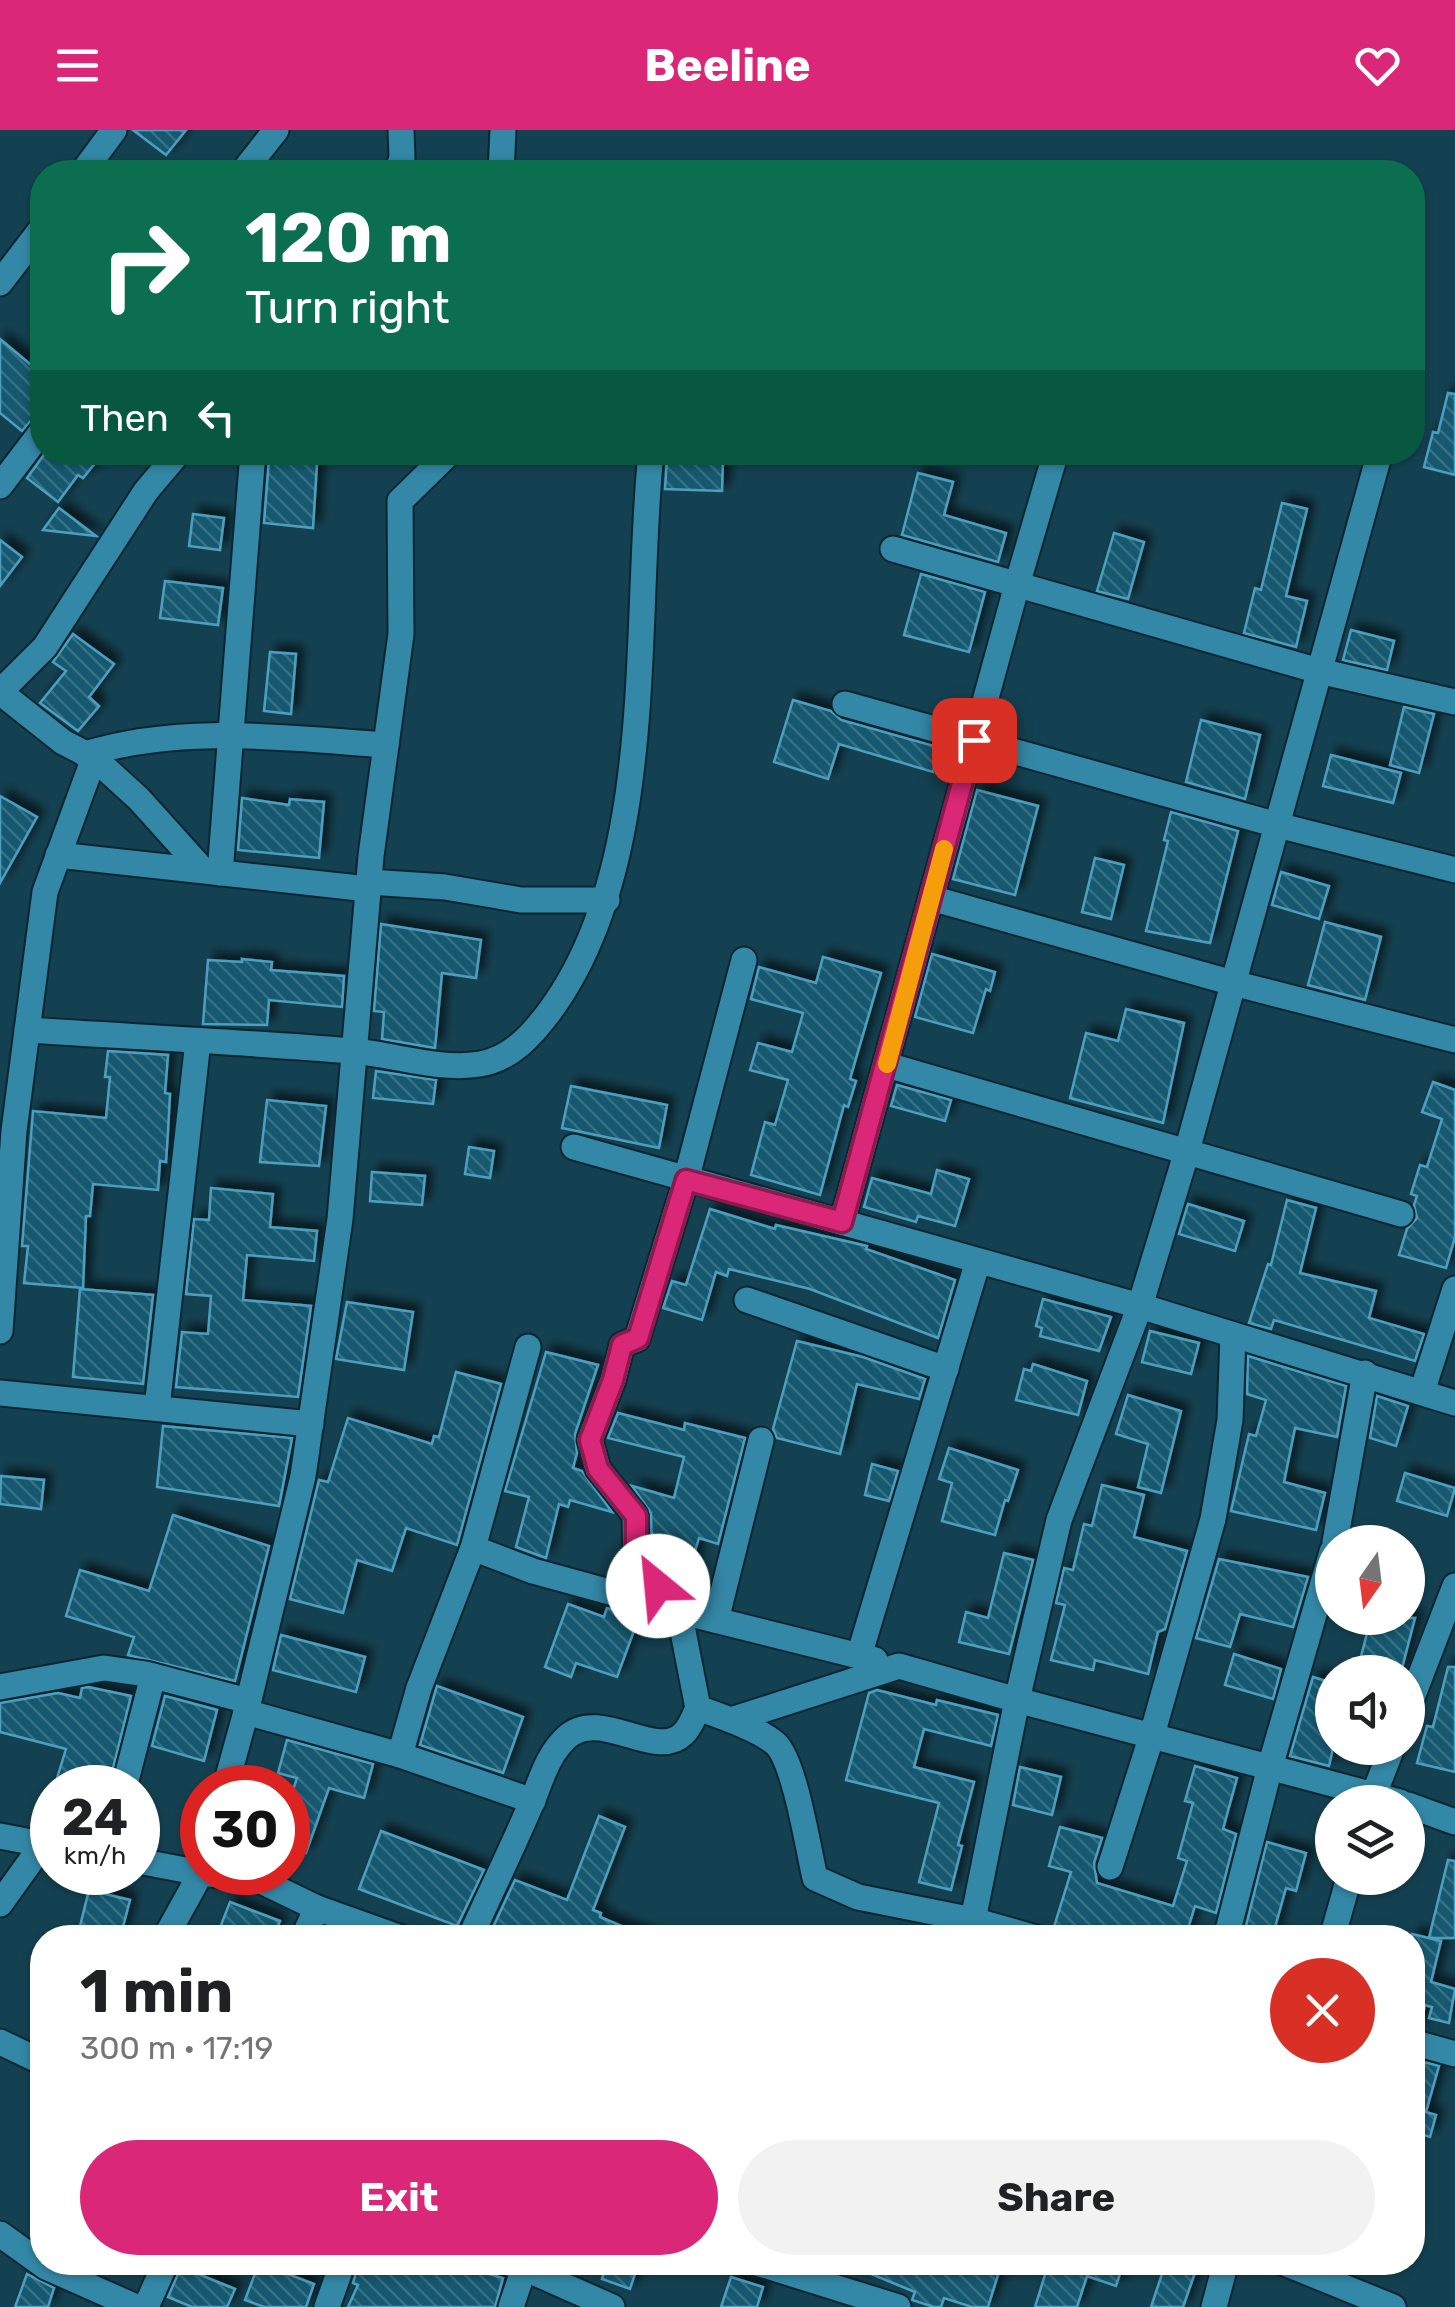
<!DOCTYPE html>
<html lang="en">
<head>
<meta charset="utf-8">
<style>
	body { margin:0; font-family:Rubik,sans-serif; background:#f2f2f2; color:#202124; height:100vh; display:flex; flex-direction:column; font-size:38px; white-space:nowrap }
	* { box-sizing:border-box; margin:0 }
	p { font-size:32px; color:#757577 }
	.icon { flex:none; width:55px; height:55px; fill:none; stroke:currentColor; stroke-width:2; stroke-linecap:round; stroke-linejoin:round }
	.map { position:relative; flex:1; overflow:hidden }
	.drawer { position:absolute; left:30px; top:1795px; width:1395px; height:350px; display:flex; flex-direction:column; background:#fff; border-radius:40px; box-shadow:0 2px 8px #0004 }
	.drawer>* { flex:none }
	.top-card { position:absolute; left:30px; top:30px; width:1395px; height:305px; border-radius:40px; box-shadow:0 2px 8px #0004; background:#0b6e4f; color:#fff; overflow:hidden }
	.needle { width:65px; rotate:194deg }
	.tools { position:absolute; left:1315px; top:1395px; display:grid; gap:20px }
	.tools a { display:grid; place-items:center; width:110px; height:110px; border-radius:50%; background:#fff; box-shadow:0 2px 8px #0004; font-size:50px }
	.speed { position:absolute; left:30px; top:1635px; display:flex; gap:20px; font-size:50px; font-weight:700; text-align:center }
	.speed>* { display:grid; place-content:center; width:130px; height:130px; border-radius:50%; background:#fff; box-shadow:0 2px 8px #0004; line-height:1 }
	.speed small { font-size:25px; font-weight:400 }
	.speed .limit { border:15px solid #d22; background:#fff; color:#111 }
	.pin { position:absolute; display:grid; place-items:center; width:85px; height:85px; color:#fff; margin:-42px; border-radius:20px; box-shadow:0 5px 15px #0006 }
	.me { position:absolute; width:110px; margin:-55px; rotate:332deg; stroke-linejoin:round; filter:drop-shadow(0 0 8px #0008) }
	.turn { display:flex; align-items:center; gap:35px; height:210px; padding:0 50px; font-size:45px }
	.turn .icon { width:130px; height:130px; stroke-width:2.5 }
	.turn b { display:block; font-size:70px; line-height:85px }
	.then { display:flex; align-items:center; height:95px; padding:0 50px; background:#0003; gap:20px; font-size:38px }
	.round { display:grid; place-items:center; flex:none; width:105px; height:105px; border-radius:52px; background:#f2f2f2 }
	.headline { display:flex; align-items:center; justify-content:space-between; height:170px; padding:0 50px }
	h1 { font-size:60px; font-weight:700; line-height:75px }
	.cta { display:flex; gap:20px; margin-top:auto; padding:20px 50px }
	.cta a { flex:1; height:115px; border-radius:60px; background:#db2777; color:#fff; font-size:40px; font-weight:700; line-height:115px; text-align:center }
	.cta a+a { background:#f2f2f2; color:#202124 }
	header { display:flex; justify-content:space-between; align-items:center; height:130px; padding:0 50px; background:#db2777; color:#fff; font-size:45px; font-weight:700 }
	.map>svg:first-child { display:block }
	.building { fill:url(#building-back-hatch); stroke:#4e9fc0; stroke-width:2.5; filter:url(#shadow) }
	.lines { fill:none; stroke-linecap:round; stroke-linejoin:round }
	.street-casing { stroke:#0b2630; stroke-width:29 }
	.street { stroke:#3488a7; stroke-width:25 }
	.route-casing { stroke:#8e194d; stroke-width:25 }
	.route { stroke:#db2777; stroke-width:18 }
	.slow { stroke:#f59e0b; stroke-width:18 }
</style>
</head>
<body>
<header><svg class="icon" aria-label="menu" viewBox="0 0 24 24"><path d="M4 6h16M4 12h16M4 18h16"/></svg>Beeline<svg class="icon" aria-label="heart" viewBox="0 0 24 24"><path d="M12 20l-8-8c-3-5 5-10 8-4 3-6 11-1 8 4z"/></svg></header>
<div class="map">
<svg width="1455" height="2177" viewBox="0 0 1455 2177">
	<defs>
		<pattern id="building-back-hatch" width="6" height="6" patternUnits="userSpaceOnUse" patternTransform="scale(2.5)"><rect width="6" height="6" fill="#16586f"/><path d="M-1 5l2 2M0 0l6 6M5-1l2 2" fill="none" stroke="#367084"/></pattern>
		<filter id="shadow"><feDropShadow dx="7" dy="-7" stdDeviation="5" flood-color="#0009"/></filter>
	</defs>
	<rect width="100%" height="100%" fill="#144151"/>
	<g class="building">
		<polygon points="133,0 186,0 166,25"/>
		<polygon points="0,209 42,244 42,285 35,286 22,301 0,283"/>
		<polygon points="1448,263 1455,264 1455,345 1424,337 1433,302 1438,303"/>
		<polygon points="46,322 104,322 83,348 78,345 58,372 27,348"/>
		<polygon points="667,328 723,330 722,361 665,359"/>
		<polygon points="269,329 317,333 313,398 264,393"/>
		<polygon points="918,343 953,352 944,385 1006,403 998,432 902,405"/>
		<polygon points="1282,373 1307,379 1286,466 1307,471 1296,517 1244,503 1255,458 1261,460"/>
		<polygon points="59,378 96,406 43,400"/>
		<polygon points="193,384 224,388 220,420 189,416"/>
		<polygon points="1114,403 1144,412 1128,469 1097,461"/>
		<polygon points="0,410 22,427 0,456"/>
		<polygon points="921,444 985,462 969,522 904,505"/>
		<polygon points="165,451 223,458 218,495 160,488"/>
		<polygon points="1351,500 1394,511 1387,540 1343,530"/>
		<polygon points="73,504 114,534 89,567 99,576 78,601 40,573 66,541 53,532"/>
		<polygon points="270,522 296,524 291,584 264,581"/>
		<polygon points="793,570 831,581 841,590 941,618 933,642 839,614 828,649 774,632"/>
		<polygon points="1404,577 1434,584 1419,643 1390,635"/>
		<polygon points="1201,590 1260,605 1245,669 1186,652"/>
		<polygon points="1331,625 1401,643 1393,673 1323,656"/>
		<polygon points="977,660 1038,676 1015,765 953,749"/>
		<polygon points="0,666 37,687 0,753"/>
		<polygon points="242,668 289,675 290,669 324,672 319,728 238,720"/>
		<polygon points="1171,682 1238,701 1210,813 1146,801 1168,711 1164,710"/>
		<polygon points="1095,728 1124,735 1111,789 1082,782"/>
		<polygon points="1281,742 1329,756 1319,789 1272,775"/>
		<polygon points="1325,792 1381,807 1365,870 1308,855"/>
		<polygon points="381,794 481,810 476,848 442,843 435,918 382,909 384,882 374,881"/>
		<polygon points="932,824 995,842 990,861 986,859 973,903 915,887"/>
		<polygon points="823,827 881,843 850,949 856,951 848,977 844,975 820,1065 751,1045 765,992 775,995 788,950 750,940 758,913 792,922 803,883 751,869 759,837 816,853"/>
		<polygon points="242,829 272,832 271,840 344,846 342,877 269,870 267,895 203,894 208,830 242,832"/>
		<polygon points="1126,879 1184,893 1163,993 1070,968 1086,903 1118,911"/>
		<polygon points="108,921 168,925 165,963 170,964 168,1001 166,1032 160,1031 158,1060 93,1054 90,1086 86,1086 83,1158 24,1153 28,1116 22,1116 33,981 106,988 110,947 105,947"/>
		<polygon points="376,941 436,950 433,974 373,968"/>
		<polygon points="1433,952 1455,960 1455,1107 1446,1138 1399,1125 1407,1099 1417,1088 1414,1075 1417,1066 1411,1064 1420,1035 1427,1037 1442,989 1422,982"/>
		<polygon points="897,955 951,970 945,991 891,976"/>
		<polygon points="571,956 667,975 659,1018 562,998"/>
		<polygon points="267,970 326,976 319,1036 260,1032"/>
		<polygon points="469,1017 494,1021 490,1048 465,1044"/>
		<polygon points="937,1040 969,1049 955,1096 918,1086 916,1092 864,1077 872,1048 931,1064"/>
		<polygon points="372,1042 425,1046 422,1075 370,1071"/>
		<polygon points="211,1058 273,1064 270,1097 317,1101 314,1131 247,1125 243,1170 311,1176 298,1267 176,1257 182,1202 208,1204 211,1166 186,1164 194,1089 209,1090"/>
		<polygon points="1287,1070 1316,1078 1300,1143 1376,1161 1369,1188 1424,1204 1415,1231 1274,1190 1271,1199 1249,1193 1268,1134 1271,1135"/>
		<polygon points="1188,1074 1244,1091 1235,1121 1179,1104"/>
		<polygon points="710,1079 775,1099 776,1095 867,1116 866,1119 955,1150 938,1208 810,1159 729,1139 727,1146 716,1142 702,1190 663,1178 672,1151 686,1155"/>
		<polygon points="80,1159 153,1165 143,1254 73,1247"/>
		<polygon points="1043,1169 1111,1187 1099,1221 1040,1206 1042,1198 1036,1196"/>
		<polygon points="347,1172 413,1182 404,1240 336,1229"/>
		<polygon points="1150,1201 1199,1213 1191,1244 1142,1232"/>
		<polygon points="797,1211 863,1227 925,1249 919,1269 857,1254 840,1324 777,1308 773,1299"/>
		<polygon points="546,1222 598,1235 575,1304 577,1323 573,1338 582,1341 612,1382 570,1370 568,1377 559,1374 546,1428 516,1417 529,1367 505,1361"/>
		<polygon points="1248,1226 1346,1256 1337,1307 1295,1298 1284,1352 1325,1363 1316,1400 1231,1381 1249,1304 1256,1306 1266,1270 1247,1264"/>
		<polygon points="1033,1234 1087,1251 1078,1285 1016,1270 1024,1239 1031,1241"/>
		<polygon points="456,1242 501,1254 457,1415 406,1398 392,1441 357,1430 343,1483 290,1469 319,1350 328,1352 348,1288 432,1314 434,1306 439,1307"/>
		<polygon points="1128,1265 1181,1281 1161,1363 1138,1357 1148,1314 1116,1304"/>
		<polygon points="1377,1266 1408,1276 1396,1316 1370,1308"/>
		<polygon points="618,1283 684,1300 685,1293 745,1308 718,1414 699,1408 683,1460 652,1425 651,1383 632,1356 674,1368 684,1327 608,1308"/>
		<polygon points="163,1296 292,1308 279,1376 157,1357"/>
		<polygon points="949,1318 1018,1340 1008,1371 1005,1370 995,1405 942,1391 952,1353 939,1349"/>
		<polygon points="872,1334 898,1341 889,1371 865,1365"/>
		<polygon points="1405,1343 1455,1358 1447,1386 1397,1371"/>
		<polygon points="1,1346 44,1350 41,1379 0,1374"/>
		<polygon points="1102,1355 1144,1365 1134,1407 1187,1421 1165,1499 1158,1502 1148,1544 1095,1530 1093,1540 1051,1530 1065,1475 1056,1473 1064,1438 1073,1440 1084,1394 1092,1396"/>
		<polygon points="173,1385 269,1416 235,1551 128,1525 134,1507 66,1486 80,1440 149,1461"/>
		<polygon points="1004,1423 1033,1430 1009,1524 959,1512 966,1482 988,1488"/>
		<polygon points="1219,1429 1308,1447 1293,1497 1240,1484 1230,1517 1196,1508"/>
		<polygon points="568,1474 604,1487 607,1478 639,1487 617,1547 576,1533 571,1547 545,1537"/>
		<polygon points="1371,1488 1415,1488 1401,1542 1357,1542"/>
		<polygon points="281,1505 365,1527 356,1562 273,1540"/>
		<polygon points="1234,1524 1281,1539 1273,1569 1225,1555"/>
		<polygon points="1448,1537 1455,1537 1455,1642 1417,1633 1427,1596 1433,1597"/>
		<polygon points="1313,1547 1332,1553 1332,1623 1329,1636 1290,1626"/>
		<polygon points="437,1556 523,1587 503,1643 420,1615"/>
		<polygon points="88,1557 131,1566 108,1658 54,1658 66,1619 0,1602 0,1573 58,1563 80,1568 82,1558"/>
		<polygon points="877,1560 936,1575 937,1570 998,1585 991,1616 924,1599 914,1637 974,1652 958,1715 962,1716 951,1760 919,1752 939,1673 846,1650 869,1563"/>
		<polygon points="165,1566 217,1580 204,1631 152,1616"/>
		<polygon points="287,1610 373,1634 364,1668 329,1658 306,1723 288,1717 288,1675 297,1648 278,1643"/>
		<polygon points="1195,1636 1237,1648 1223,1699 1236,1704 1216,1783 1195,1776 1185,1808 1087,1808 1054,1797 1071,1742 1049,1736 1060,1697 1102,1708 1094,1733 1097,1753 1173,1776 1187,1731 1178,1728 1193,1673 1185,1671"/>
		<polygon points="1020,1637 1061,1647 1052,1685 1013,1675"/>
		<polygon points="599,1686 625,1697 593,1780 601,1783 600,1787 650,1808 488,1808 515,1750 567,1770"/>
		<polygon points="381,1701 484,1740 457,1796 359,1759"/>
		<polygon points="1267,1712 1306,1723 1296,1761 1286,1758 1272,1808 1243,1808"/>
		<polygon points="1448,1730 1455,1731 1455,1808 1429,1808"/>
		<polygon points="89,1760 130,1770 120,1808 77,1808"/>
		<polygon points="230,1772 280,1791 273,1808 216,1808"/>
		<polygon points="1412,1804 1441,1811 1431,1852 1455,1859 1449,1893 1429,1888 1432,1877 1425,1875 1420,1897 1412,1896"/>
		<polygon points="1412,1929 1439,1936 1426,1982 1436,1985 1430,2007 1421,2004 1419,2011 1412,2010"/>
		<polygon points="359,2132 448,2132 503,2148 495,2177 348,2177 358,2155 353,2153"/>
		<polygon points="607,2132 639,2132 630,2159 602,2149"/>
		<polygon points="842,2132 1002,2132 988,2177 972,2177 944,2168 941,2177 934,2177 912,2170 915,2162"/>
		<polygon points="1049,2132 1124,2132 1116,2156 1087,2146 1077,2177 1035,2177"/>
		<polygon points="1166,2132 1197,2137 1183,2177 1151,2177"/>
		<polygon points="259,2133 314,2154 306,2177 264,2177 245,2170"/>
		<polygon points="181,2137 235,2159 227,2177 192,2177 168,2167"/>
		<polygon points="27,2144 54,2158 48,2177 15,2177"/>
		<polygon points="731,2147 763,2157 757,2177 721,2177"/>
	</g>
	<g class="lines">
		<g class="street-casing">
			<g id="street">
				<polyline points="83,42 114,0"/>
				<polyline points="243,42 276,0"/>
				<polyline points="397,42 402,28 401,0"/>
				<polyline points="501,42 503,0"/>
				<polyline points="0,153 42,98"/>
				<polyline points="0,356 42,301"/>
				<polyline points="893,419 1319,541 1455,572"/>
				<polyline points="845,574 1277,695 1455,740"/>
				<path d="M85,624C182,594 286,608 386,615"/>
				<polyline points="94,628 139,669 202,739"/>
				<polyline points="58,725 368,759"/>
				<polyline points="220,743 253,322"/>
				<polyline points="369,752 445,757 521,770 607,770"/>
				<polyline points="931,768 1233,853 1455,910"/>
				<path d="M27,900C135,907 244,912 352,921C393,924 439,941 480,934C511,929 532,905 550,881C658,734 633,498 651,322"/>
				<polyline points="887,935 1401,1084"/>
				<polyline points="574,1017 1140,1176 1187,1021 1380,322"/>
				<polyline points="842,1092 1017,455 1056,322"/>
				<polyline points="747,1170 946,1239"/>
				<polyline points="0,1201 14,1001 45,762 94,628 63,612 0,562 45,517 146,361 179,322"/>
				<polyline points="1422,1262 1455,1159"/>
				<polyline points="0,1263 311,1294"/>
				<polyline points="157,1278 198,911"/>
				<polyline points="1335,1412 1365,1243"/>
				<polyline points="473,1418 533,1441 679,1481 636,1431 635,1385 598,1339 590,1310 613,1250 622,1215 637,1209 686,1050 744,830"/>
				<polyline points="716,1490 761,1310"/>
				<polyline points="859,1526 978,1131"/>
				<polyline points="0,1557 104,1538 146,1544 248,1571"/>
				<polyline points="698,1578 679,1481 875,1530"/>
				<polyline points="1408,1578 1455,1456"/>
				<polyline points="246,1582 303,1346 340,1089 371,726 401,504 400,371 450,322"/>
				<polyline points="731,1590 899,1536 1017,1570 973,1790"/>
				<polyline points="400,1625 533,1671"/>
				<polyline points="124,1658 153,1546"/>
				<polyline points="225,1658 246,1582 400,1625 419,1558 473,1418 528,1217"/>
				<polyline points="1371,1672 1392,1618"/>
				<polyline points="1400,1672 1017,1570 1059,1390 1140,1176 1455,1273"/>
				<polyline points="1408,1675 1455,1692"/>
				<polyline points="0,1706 52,1716"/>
				<polyline points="138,1731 201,1743 202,1740"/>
				<polyline points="1110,1737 1152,1605 1213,1389 1230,1290 1233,1205"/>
				<polyline points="0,1774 43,1714"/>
				<polyline points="165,1808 201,1743 257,1749 317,1778 401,1808"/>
				<polyline points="303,1808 317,1778"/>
				<path d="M470,1808C490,1763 512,1719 531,1674C541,1651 547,1625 567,1607C600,1577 656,1631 683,1604C690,1598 694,1586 698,1578C720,1586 759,1599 776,1614C795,1633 808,1718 815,1748L858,1767L973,1790L1036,1808"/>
				<polyline points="1226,1808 1270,1637 1332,1422"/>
				<polyline points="1332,1808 1349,1748"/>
				<polyline points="0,1912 42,1932"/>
				<polyline points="1412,1912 1455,1924"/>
				<polyline points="0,2104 46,2137 136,2177"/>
				<polyline points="506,2132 524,2138 511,2177"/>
				<polyline points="526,2132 524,2138 612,2177"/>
				<polyline points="754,2132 898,2177"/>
				<polyline points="1282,2132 1393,2177"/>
				<polyline points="146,2177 166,2132"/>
				<polyline points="327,2177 343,2132"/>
				<polyline points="1214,2177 1226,2132"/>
			</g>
		</g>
		<use href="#street" class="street"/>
	</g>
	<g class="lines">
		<g class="route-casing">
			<polyline id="route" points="658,1456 636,1431 636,1386 598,1339 590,1310 613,1250 622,1215 638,1208 686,1050 842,1092 974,610"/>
		</g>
		<use href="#route" class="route"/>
		<polyline class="slow" points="887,934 944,719"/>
	</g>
</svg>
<div class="tools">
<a><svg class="needle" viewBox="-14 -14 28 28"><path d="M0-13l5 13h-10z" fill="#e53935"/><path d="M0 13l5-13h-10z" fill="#757577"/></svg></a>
<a><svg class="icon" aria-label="sound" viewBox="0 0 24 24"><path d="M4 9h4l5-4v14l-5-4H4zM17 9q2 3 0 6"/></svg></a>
<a><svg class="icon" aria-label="layers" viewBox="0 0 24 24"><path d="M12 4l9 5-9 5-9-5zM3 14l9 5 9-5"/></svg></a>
</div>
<div class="speed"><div>24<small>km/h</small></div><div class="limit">30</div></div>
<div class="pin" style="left:974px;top:610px;background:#d93025"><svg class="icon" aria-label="arrive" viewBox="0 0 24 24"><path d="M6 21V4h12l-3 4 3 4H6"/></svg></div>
<svg class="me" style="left:658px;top:1456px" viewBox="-20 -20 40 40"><circle r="19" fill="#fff"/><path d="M0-13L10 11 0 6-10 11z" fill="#db2777"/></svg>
<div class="top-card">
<div class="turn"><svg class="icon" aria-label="right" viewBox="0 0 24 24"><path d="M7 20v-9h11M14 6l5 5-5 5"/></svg><div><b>120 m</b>Turn right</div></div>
<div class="then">Then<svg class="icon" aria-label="left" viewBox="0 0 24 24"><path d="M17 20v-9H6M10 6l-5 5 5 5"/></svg></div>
</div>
<section class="drawer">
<div class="headline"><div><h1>1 min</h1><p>300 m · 17:19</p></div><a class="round" style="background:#d93025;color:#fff"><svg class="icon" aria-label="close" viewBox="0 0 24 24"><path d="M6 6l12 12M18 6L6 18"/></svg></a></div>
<div class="cta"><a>Exit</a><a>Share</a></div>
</section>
</div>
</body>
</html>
